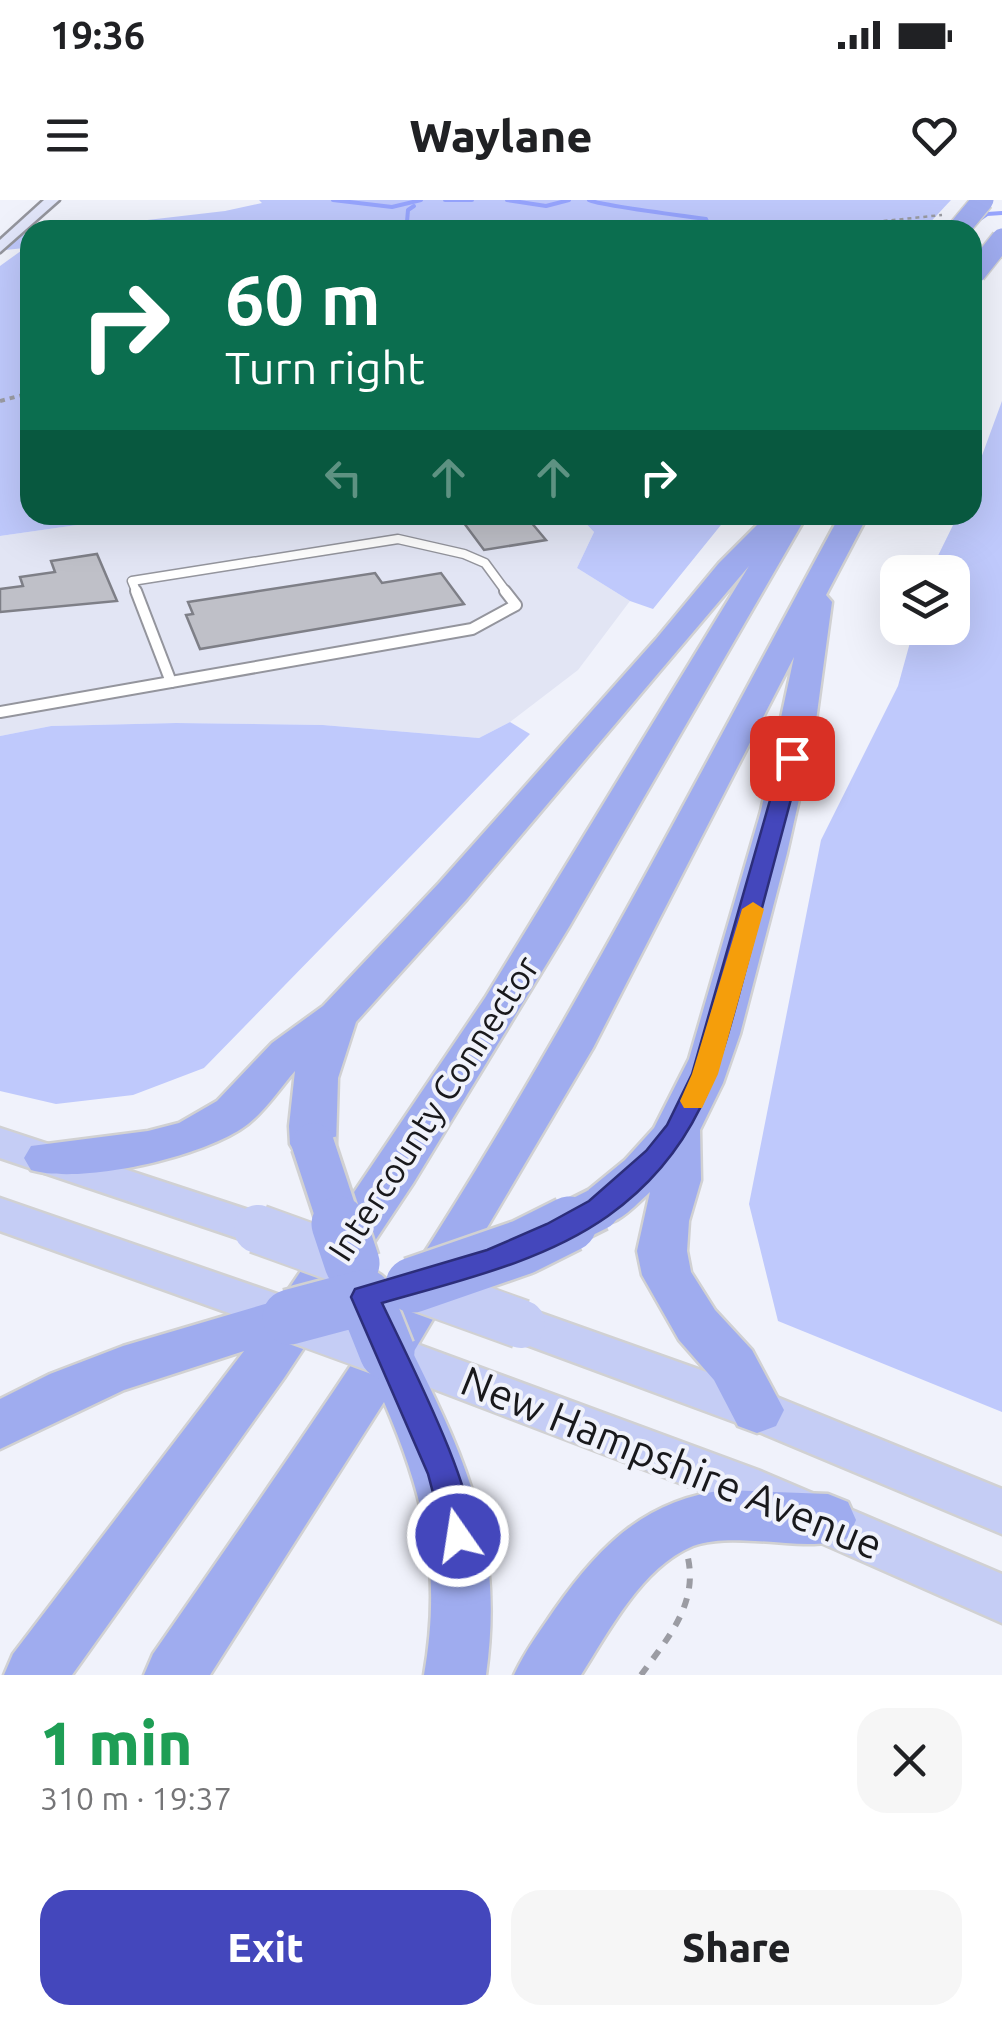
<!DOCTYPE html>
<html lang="en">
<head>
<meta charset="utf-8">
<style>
	body { margin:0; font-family:Ubuntu,sans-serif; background:#f6f6f6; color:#202124; height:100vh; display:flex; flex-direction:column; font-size:38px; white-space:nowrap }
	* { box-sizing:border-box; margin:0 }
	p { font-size:32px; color:#757577 }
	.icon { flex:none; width:55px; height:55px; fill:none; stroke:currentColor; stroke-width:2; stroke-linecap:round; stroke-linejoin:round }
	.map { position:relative; height:1475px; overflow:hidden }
	.drawer { display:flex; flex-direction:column; background:#fff; flex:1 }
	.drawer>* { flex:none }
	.banner { position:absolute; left:20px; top:20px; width:962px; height:305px; border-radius:30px; box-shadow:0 10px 40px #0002; background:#0b6e4f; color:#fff; overflow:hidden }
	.buttons { position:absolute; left:880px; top:355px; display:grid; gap:20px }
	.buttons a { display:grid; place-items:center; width:90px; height:90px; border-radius:20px; background:#fff; box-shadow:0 10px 40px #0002; font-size:50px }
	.pin { position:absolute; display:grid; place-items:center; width:85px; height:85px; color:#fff; margin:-42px; border-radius:20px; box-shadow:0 5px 15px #0006 }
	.me { position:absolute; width:110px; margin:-55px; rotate:347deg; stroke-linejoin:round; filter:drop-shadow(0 0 8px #0008) }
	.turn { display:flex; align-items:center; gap:35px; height:210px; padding:0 40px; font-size:45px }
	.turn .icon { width:130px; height:130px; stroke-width:2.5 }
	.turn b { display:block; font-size:70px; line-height:85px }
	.lanes { display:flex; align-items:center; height:95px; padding:0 40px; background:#0003; justify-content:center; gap:50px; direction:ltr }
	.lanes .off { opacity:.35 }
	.round { display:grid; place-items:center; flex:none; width:105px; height:105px; border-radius:30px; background:#f6f6f6 }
	.headline { display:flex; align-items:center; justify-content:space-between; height:170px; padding:0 40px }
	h1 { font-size:60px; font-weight:800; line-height:75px; color:#1e9e55 }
	.action { display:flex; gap:20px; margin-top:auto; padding:20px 40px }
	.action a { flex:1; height:115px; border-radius:30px; background:#4447bc; color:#fff; font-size:40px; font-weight:800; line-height:115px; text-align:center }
	.action a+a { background:#f6f6f6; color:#202124 }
	.status { display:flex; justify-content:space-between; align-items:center; height:70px; padding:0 50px; background:#fff; direction:ltr }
	.status svg { height:28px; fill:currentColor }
	header { display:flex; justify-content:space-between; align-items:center; height:130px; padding:0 40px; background:#fff; font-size:45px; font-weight:800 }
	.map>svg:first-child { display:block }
	.built { fill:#e2e5f4 }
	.green { fill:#bfc9fc }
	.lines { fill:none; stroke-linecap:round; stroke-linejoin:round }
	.stream { stroke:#96a4fd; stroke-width:4 }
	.building { fill:#bfc0c8; stroke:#7e7f87; stroke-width:2.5 }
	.lane-far1-casing { stroke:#94959d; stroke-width:11 }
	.lane-casing { stroke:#94959d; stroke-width:14 }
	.secondary-casing { stroke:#94959d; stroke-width:5 }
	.primary-casing { stroke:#d1d1d2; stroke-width:5 }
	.highway-casing { stroke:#d1d1d2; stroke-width:5 }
	.path-far2 { stroke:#9b9ca3; stroke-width:2.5; stroke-dasharray:4 4; stroke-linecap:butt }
	.path-far1 { stroke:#9b9ca3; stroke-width:4; stroke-dasharray:5 5; stroke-linecap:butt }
	.path { stroke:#9b9ca3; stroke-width:6; stroke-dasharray:10 10; stroke-linecap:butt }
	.lane-far1 { stroke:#fff; stroke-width:8 }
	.lane { stroke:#fff; stroke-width:10 }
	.secondary { fill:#e2e6fa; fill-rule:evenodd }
	.primary { fill:#c5cdf5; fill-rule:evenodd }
	.highway { fill:#9facef; fill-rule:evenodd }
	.primary-bridge-casing { stroke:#d1d1d2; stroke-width:52; stroke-linecap:butt }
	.highway-bridge-far2-casing { stroke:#d1d1d2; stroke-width:24; stroke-linecap:butt }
	.highway-bridge-far1-casing { stroke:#d1d1d2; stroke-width:48; stroke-linecap:butt }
	.highway-bridge-casing { stroke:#d1d1d2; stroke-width:60; stroke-linecap:butt }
	.primary-bridge { stroke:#c5cdf5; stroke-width:48 }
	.highway-bridge-far2 { stroke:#9facef; stroke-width:21 }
	.highway-bridge-far1 { stroke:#9facef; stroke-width:42 }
	.highway-bridge { stroke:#9facef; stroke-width:55 }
	.route { fill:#4447bc; stroke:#2c2e7a; stroke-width:2.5 }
	.slow { fill:#f59e0b }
	.labels { text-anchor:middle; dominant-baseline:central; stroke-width:8; stroke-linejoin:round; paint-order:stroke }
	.street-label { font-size:35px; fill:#19191c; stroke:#f0f2fb }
	.near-street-label { font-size:42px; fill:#19191c; stroke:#f0f2fb }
</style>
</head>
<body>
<div class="status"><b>19:36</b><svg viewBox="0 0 49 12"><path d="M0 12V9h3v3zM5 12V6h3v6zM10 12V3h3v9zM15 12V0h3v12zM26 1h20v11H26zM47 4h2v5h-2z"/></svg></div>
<header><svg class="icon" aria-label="menu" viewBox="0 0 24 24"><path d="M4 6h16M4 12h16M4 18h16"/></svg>Waylane<svg class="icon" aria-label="heart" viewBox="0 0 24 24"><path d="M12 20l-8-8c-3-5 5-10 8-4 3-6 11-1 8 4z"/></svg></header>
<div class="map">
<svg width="1002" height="1475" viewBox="0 0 1002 1475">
	<rect width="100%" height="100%" fill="#f0f2fb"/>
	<polygon class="built" points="147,315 578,315 594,332 577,368 630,401 578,470 510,522 479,538 323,525 176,523 51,526 0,536 0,336"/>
	<g class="green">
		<polygon points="259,0 951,0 923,30 61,30 225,11 262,3"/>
		<polygon points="30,34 30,315 147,315 0,336 0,66 25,48 5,50 20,35"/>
		<polygon points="1002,201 1002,1212 778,1121 749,1004 821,640 898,486 914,428 952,428 952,372 930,372 958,315 972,315 973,280"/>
		<polygon points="578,315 729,315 653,409 630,401 577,368 594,332"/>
		<polygon points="510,522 530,534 204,868 133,895 56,904 0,891 0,536 51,526 176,523 323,525 479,538"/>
	</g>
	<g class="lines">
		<g class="stream">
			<polyline points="333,0 392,7 421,0"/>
			<polyline points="445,0 472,0"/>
			<polyline points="507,0 546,6 569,0"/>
			<path d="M589,0C595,4 691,17 706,19L711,30"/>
			<polyline points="974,23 987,14 1002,13"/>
			<polyline points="363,30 407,22 408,10 414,6"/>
			<polyline points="863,30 922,25 956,27"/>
		</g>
	</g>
	<g class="building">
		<polygon points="458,315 525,315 546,340 484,350"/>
		<polygon points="97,354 117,401 0,412 0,389 23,386 20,377 55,372 51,361"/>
		<polygon points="375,373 382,383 441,373 464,404 200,449 186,415 193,414 188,402"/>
	</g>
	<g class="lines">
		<g class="lane-far1-casing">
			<polyline id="lane-far1" points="137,393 132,381 398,339 464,354 485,363 507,393"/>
		</g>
		<g class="lane-casing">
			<g id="lane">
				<polyline points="136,391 171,482"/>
				<polyline points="171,482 472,429 516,405 505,391"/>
				<polyline points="0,512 171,482"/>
			</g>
		</g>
		<g class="secondary-casing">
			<polygon id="secondary" points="44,0 59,0 0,52 0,40"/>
		</g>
		<g class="primary-casing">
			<g id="primary">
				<polygon points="0,928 273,1018 279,1029 273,1040 258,1045 0,958"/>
				<polygon points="0,998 306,1104 312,1117 306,1130 290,1135 0,1031"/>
				<polygon points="521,1106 774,1196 1002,1289 1002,1334 740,1224 505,1137 499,1124 505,1111"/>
				<polygon points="387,1133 758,1270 1002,1374 1002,1423 724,1300 371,1165 364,1152 371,1139"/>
			</g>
		</g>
		<g class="highway-casing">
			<g id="highway">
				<path d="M779,315H807L569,727L414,982L284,1178L72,1475H4L13,1454L244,1151L124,1190L0,1249V1199L50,1174L123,1146L282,1099L485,798L749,366L467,699L356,822L338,878L336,944L329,956L313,961L297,956L290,944L289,926L295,871C280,888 266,910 248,924C206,957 81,985 31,970L24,958L31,946L148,931L179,923L217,901L272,843L323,806L439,683L656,439L719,363L757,325L774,324Z"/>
				<path d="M840,315H868L826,395L832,402L815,528L787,653L740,834L723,883L700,930L701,980L689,1021L687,1051L691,1072L715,1110L752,1150L784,1210L776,1226L757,1233L738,1226L714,1180L679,1140L642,1075L637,1051L650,992C627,1013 613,1032 581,1022L574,1009L581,996L625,960L654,928L689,859L761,611L794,457L593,848L413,1153C469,1266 504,1346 486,1475H424C442,1372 425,1297 384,1202L210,1475H144L153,1454C271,1284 390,1114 496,937C618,734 727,523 840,315Z"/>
				<path d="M726,1290L828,1294L848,1302L856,1320L848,1338C818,1349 787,1342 755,1341C736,1340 712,1339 693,1346C642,1367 609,1431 581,1475H514C525,1451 540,1431 555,1409C599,1346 646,1299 726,1290Z"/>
			</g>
		</g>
		<polyline class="path-far2" points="796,30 942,15"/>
		<polyline class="path-far1" points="0,201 30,193"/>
		<path class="path" d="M641,1475C667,1439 698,1405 688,1358"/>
		<use href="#lane-far1" class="lane-far1"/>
		<use href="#lane" class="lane"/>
		<use href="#secondary" class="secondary"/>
		<use href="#primary" class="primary"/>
		<use href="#highway" class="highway"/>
		<g class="primary-bridge-casing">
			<g id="primary-bridge">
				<polyline points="258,1029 352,1063"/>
				<polyline points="413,1085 521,1124"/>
				<polyline points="291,1117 387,1152"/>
			</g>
		</g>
		<g class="highway-bridge-far2-casing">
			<g id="highway-bridge-far2">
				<polyline points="958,30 983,0"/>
				<polyline points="975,73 1002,39"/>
			</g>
		</g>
		<g class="highway-bridge-far1-casing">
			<g id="highway-bridge-far1">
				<polyline points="313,944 340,1026"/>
				<polyline points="564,1026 598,1009"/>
			</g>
		</g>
		<g class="highway-bridge-casing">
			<g id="highway-bridge">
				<polyline points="339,1024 352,1063"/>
				<polyline points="413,1085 523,1047 569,1024"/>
				<polyline points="290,1117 365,1097 387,1152"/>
			</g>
		</g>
		<use href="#primary-bridge" class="primary-bridge"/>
		<use href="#highway-bridge-far2" class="highway-bridge-far2"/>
		<use href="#highway-bridge-far1" class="highway-bridge-far1"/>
		<use href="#highway-bridge" class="highway-bridge"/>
	</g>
	<path class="route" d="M792,552L802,558C785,622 768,685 751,749C722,857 706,946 608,1016C543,1062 458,1081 382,1103C402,1146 487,1310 470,1346L458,1350L447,1346L428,1274L351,1097L355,1089L487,1050L547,1024L589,1001L646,951L667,925L692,874L782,558Z"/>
	<polygon class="slow" points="753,702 764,709 718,874 702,908 684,908 680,901 692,874 742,709"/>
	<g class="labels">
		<g class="street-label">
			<text transform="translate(433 908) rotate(-57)">Intercounty Connector</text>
		</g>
		<g class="near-street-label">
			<text transform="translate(672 1262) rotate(22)">New Hampshire Avenue</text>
		</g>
	</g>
</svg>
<div class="buttons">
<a><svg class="icon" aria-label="layers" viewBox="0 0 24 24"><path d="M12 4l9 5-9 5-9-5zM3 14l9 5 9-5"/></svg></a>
</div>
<div class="pin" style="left:792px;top:558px;background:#d93025"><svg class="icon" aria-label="arrive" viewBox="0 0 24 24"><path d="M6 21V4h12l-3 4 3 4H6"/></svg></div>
<svg class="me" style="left:458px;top:1336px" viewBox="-20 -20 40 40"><circle r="17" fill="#4447bc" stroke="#fff" stroke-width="3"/><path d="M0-11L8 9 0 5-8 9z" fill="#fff"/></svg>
<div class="banner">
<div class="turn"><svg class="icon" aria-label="right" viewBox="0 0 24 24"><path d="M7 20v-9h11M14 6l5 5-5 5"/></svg><div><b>60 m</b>Turn right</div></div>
<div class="lanes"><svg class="icon off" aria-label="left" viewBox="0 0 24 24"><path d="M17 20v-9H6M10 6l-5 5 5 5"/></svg><svg class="icon off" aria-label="ahead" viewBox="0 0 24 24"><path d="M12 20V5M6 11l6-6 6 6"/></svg><svg class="icon off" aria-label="ahead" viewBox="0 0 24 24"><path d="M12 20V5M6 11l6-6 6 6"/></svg><svg class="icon" aria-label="right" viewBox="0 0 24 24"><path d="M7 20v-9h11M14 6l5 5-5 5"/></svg></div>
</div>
</div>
<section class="drawer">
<div class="headline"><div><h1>1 min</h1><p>310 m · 19:37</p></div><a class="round"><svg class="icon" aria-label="close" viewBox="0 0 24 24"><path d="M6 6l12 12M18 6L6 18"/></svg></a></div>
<div class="action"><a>Exit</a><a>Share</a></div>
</section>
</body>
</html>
